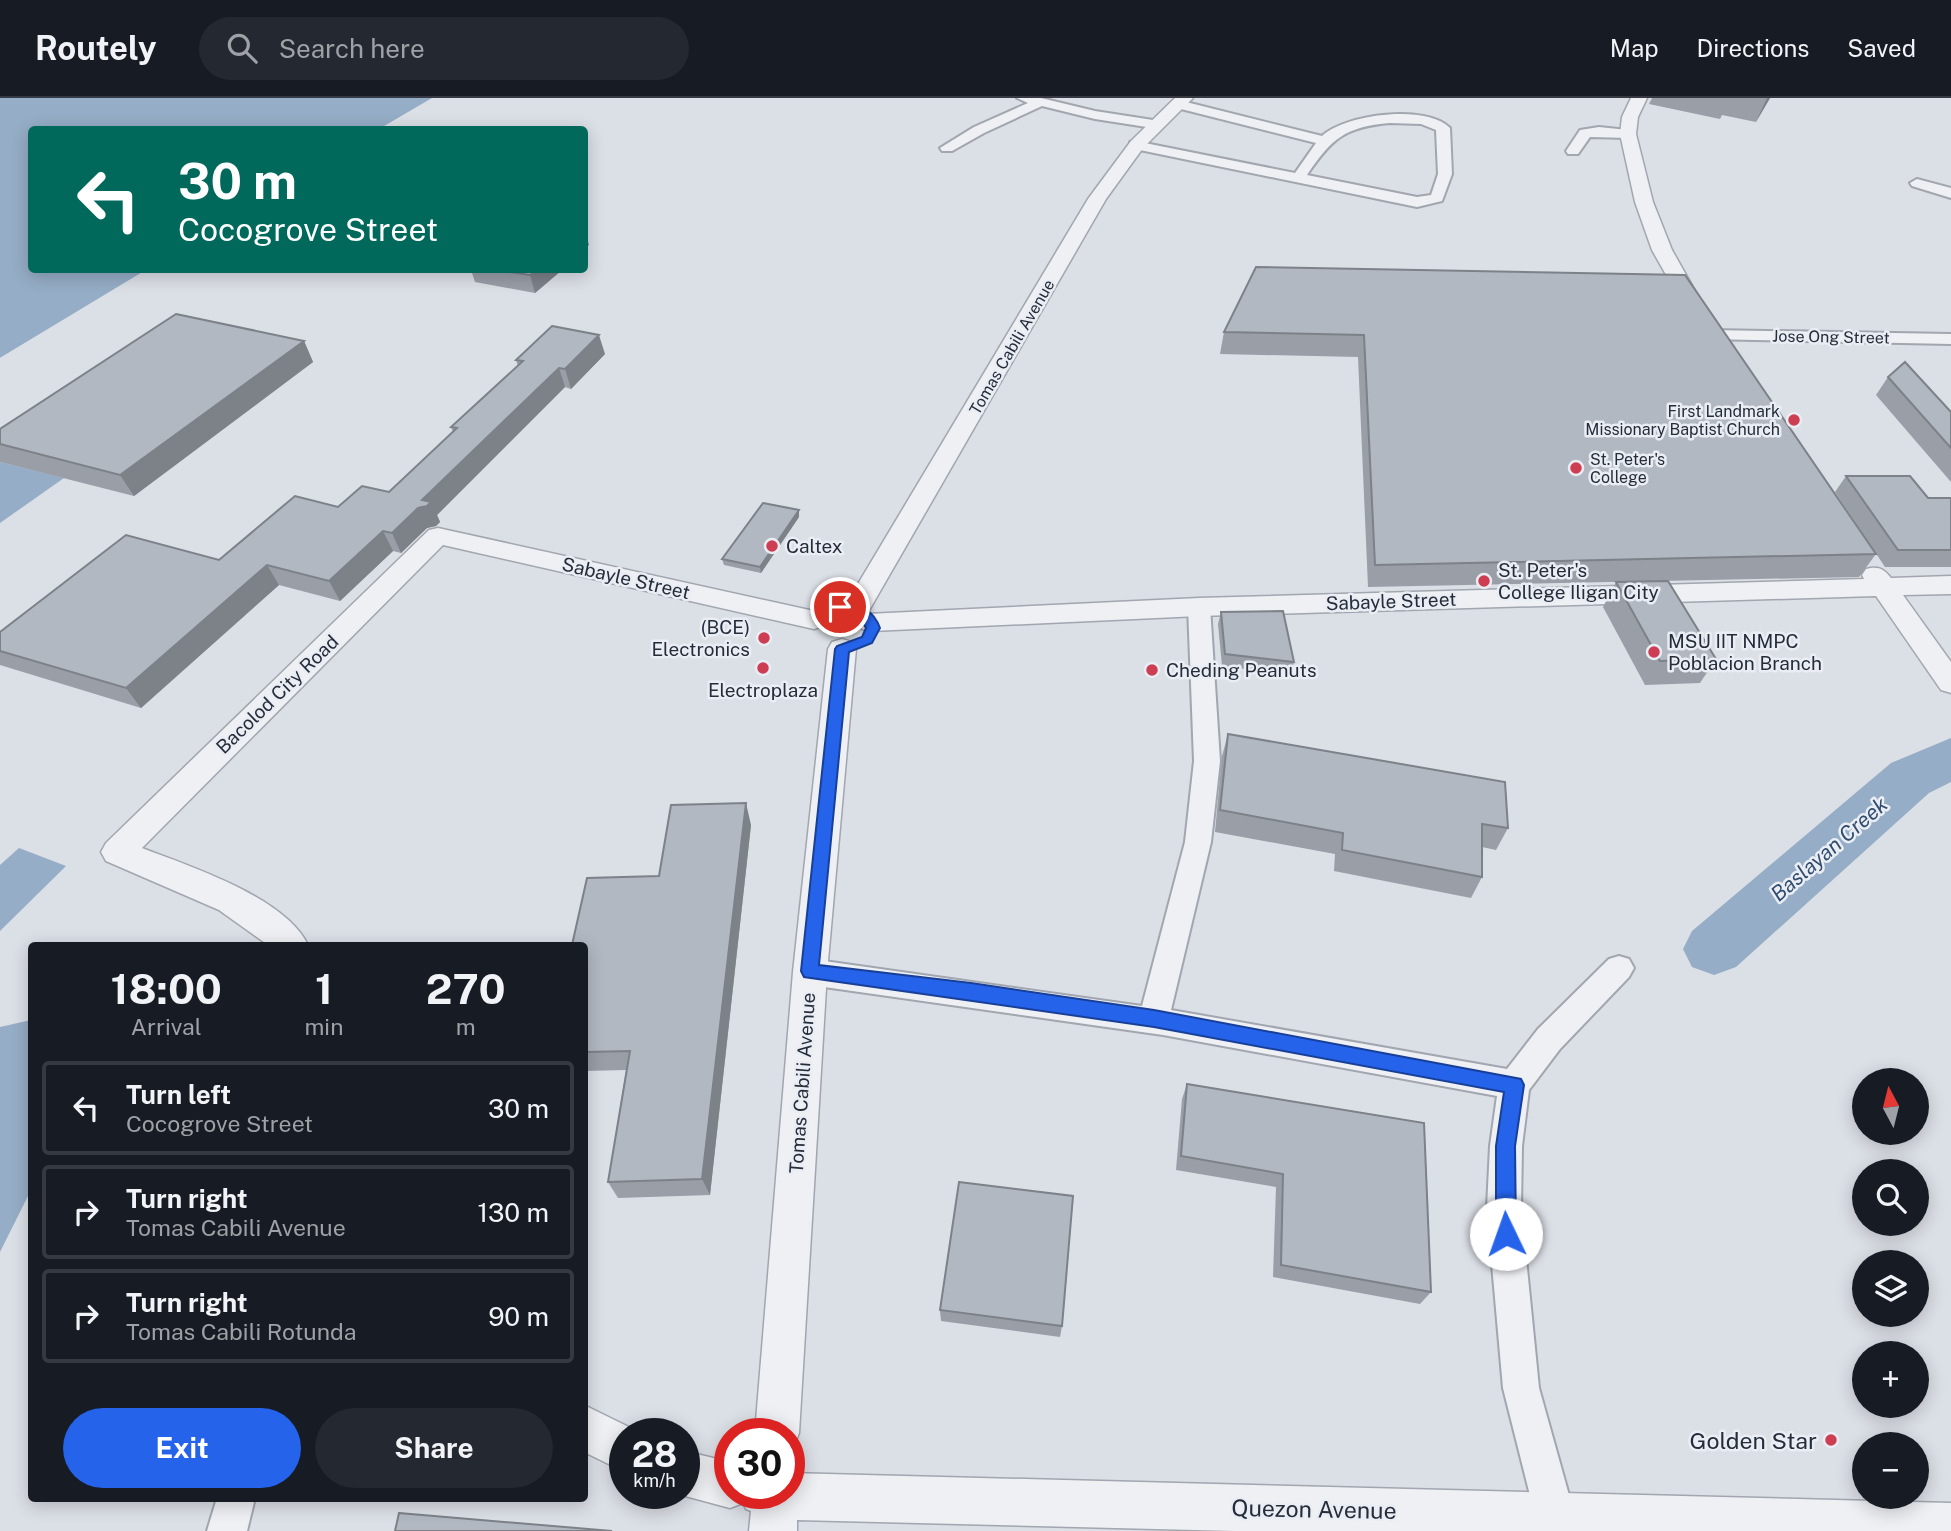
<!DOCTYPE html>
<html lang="en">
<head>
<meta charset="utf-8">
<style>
	body { margin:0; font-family:"Public Sans",sans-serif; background:#242831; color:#f1f3f6; height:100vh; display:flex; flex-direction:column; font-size:26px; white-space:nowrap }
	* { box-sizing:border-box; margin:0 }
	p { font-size:23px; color:#9ea1a6 }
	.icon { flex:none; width:38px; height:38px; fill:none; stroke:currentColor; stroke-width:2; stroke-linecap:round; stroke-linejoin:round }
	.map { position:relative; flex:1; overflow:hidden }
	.side { position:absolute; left:28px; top:844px; width:560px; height:560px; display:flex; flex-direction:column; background:#171b24; border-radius:7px; box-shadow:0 4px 18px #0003 }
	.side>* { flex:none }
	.banner { position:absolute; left:28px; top:28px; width:560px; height:147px; border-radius:7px; box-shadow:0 4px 18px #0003; background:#00695c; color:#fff; overflow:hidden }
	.needle { width:46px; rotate:353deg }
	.tools { position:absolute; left:1852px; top:970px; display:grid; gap:14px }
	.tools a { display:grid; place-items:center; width:77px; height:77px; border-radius:50%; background:#171b24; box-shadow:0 4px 18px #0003; font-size:35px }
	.speed { position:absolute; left:609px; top:1320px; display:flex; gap:14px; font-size:35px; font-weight:700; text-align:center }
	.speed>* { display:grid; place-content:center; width:91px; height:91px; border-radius:50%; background:#171b24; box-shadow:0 4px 18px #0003; line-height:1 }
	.speed small { font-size:18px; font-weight:400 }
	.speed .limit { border:10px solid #d22; background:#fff; color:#111 }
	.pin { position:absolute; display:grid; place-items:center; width:60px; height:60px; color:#fff; margin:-30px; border:4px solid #fff; border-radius:50%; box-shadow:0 2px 7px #0007 }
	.me { position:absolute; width:77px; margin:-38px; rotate:357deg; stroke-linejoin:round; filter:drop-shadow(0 0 5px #0008) }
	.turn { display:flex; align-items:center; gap:24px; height:147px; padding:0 35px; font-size:32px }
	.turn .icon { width:91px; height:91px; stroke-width:2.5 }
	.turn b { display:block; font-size:49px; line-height:60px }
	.eta { display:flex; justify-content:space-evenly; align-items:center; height:119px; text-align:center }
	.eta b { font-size:42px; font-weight:700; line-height:49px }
	.cta { display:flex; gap:14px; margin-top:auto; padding:14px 35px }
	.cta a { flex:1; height:80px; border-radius:42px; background:#2563eb; color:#fff; font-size:28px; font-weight:700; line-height:80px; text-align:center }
	.cta a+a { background:#242831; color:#f1f3f6 }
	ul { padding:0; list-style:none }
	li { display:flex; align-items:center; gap:21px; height:94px; margin:0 14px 10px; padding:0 21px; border:4px solid #363941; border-radius:7px }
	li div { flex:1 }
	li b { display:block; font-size:26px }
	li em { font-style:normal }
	header { display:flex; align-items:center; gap:42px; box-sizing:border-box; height:98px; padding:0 35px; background:#171b24; border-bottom:2px solid #363941 }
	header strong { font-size:33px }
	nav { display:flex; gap:38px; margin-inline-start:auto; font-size:24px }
	.search { width:490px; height:63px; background:#242831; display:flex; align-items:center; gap:18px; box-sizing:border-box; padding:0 24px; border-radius:38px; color:#9ea1a6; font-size:26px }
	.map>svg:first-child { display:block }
	.water { fill:#95adc6 }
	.pier { fill:#dbdfe6 }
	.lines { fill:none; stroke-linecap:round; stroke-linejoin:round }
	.river { fill:#95adc6; fill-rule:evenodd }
	.minor-casing { stroke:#a1a6af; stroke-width:4 }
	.tertiary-casing { stroke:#a1a6af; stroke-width:3 }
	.minor { fill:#eef0f4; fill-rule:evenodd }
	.tertiary { fill:#eef0f4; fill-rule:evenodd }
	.wall { fill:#999ea7 }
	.shaded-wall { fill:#7d8188 }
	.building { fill:#b2b8c2; stroke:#7d8188; stroke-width:2 }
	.route { fill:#2563eb; stroke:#184099; stroke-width:2 }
	.poi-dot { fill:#cd3e53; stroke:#eaeef4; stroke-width:2.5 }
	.labels { text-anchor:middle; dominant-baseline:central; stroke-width:5; stroke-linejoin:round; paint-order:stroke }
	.far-street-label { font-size:16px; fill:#252d3b; stroke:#eaeef4 }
	.far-poi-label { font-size:16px; fill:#252d3b; stroke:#eaeef4; text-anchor:end }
	.poi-label { font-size:19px; fill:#252d3b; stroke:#eaeef4; text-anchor:start }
	.street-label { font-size:19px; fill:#252d3b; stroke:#eaeef4 }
	.water-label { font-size:21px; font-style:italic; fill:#304c6f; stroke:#eaeef4 }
	.near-poi-label { font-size:23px; fill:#252d3b; stroke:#eaeef4; text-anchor:end }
	.near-street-label { font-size:23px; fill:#252d3b; stroke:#eaeef4 }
</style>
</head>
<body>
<header>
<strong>Routely</strong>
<div class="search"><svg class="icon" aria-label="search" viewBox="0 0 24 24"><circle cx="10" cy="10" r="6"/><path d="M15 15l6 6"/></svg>Search here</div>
<nav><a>Map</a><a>Directions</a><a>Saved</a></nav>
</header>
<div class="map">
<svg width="1951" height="1433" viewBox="0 0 1951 1433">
	<rect width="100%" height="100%" fill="#dbdfe6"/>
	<g class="water">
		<polygon points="0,0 432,0 379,31 32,32 32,172 146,172 0,260"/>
		<polygon points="0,364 64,380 0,425"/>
		<polygon points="19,750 66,768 0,833 0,767"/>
		<polygon points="31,922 31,1092 0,1154 0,929"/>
	</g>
	<polygon class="pier" points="146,172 150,172 0,263 0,260"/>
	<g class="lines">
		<polygon class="river" points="1951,640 1951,684 1929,695 1736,869 1714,877 1692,869 1683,851 1692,833 1891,665"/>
		<g class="minor-casing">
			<g id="minor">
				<polygon points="1017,0 1041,0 1095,13 1153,22 1160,26 1153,30 1095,21 1042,8 984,35 952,53 942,53 940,50 974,29 1028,5"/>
				<path d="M1178,2L1322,38C1346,16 1426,6 1450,30L1452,76L1442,103L1417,109L1130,50V44L1135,43L1295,75L1316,45L1173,9L1171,6ZM1390,25L1421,26L1436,32L1438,76L1431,97L1417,99L1307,77C1332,40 1345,29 1390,25Z"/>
				<polygon points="1599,29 1628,32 1635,36 1628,40 1590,39 1578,56 1568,56 1566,53 1580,32"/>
				<polygon points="1917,81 1951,90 1951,100 1912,88 1910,85"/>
				<polygon points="1711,232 1951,236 1951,246 1705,241 1702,237 1705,233"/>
				<polygon points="1199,502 1207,504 1210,509 1220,663 1211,744 1171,912 1507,971 1538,931 1609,861 1619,858 1629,861 1634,870 1629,879 1560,951 1529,992 1522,1048 1521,1110 1539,1290 1579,1433 1539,1433 1503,1290 1487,1110 1490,1048 1497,998 1163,937 810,887 800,883 795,874 800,865 810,861 1142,908 1185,744 1194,663 1188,509 1191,504"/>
				<polygon points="217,1400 255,1400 247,1433 207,1433"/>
			</g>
		</g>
		<g class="tertiary-casing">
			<g id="tertiary">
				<path d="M1175,0H1193L1143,50L1106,101L867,516L1199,500L1864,481L1862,477L1866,471C1878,468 1883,470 1891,480L1951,478V496L1903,497L1951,564V595L1941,592L1876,498L1199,518L872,533L862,531L858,524L862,519L847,517L843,511L1088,101L1131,43Z"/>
				<polygon points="1631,0 1647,0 1638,19 1636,36 1653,104 1672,152 1707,214 1704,218 1690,218 1687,214 1652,152 1635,104 1620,36 1622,19"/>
				<path d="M438,430L814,513L824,516L828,522L824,528L814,531L443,447L142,750C189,768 285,799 308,847H268L219,812L106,763L101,754L106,745L429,432Z"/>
				<polygon points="842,541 852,544 856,551 827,874 799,1335 793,1351 789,1352 789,1335 755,1335 793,874 828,551 832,544"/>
				<polygon points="584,1307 641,1335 625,1335 625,1374 584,1354"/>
				<polygon points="684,1353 730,1364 730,1395 789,1395 789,1375 1951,1405 1951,1433 1235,1433 797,1422 797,1433 749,1433 751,1413 746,1411 743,1405 730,1410 674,1395 684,1395"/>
			</g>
		</g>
		<use href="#minor" class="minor"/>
		<use href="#tertiary" class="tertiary"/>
	</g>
	<g class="wall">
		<polygon points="1652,0 1770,0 1756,24 1722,17 1720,21 1649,6"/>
		<polygon points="471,172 562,172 535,195 475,184"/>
		<polygon points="1685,177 1876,456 1859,479 1368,489 1358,259 1220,256 1224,234"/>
		<polygon points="304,243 313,264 134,398 0,364 0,331"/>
		<polygon points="605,256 571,291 565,289 437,417 440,424 436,428 427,430 401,455 393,453 340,503 279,487 141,610 0,567 0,534 219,462 338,409 389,394 453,334 451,329 518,268 516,262"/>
		<polygon points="1888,279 1951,314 1951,384 1876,297"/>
		<polygon points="1846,378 1928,400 1951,400 1951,469 1885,469 1835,394"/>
		<polygon points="799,419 761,475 724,467 722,461"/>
		<polygon points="1616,484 1716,561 1700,585 1645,587 1603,509"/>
		<polygon points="1221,514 1294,564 1290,577 1222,568 1218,526"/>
		<polygon points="1228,636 1508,730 1496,752 1482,749 1482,779 1471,800 1334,773 1335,756 1215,734 1222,658"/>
		<polygon points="751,727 710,1097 618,1100 608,1084 626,972 584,973 584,847 659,778"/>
		<polygon points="1187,986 1431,1194 1420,1206 1273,1179 1276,1089 1176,1072 1182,1001"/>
		<polygon points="940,1212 1062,1228 1060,1239 941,1223"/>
	</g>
	<g class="shaded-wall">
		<polygon points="1767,0 1770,0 1756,24"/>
		<polygon points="584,130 589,147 584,151"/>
		<polygon points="537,172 562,172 535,195 530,177"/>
		<polygon points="599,237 605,256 571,291 565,271"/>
		<polygon points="304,243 313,264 134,398 120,377"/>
		<polygon points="559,270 565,289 437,417 440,424 436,428 427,430 401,455 392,435 422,402"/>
		<polygon points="799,412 799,419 761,475 760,469"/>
		<polygon points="383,433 393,453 340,503 329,483"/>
		<polygon points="267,467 279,487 141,610 126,590"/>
		<polygon points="746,705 751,727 710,1097 702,1081"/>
	</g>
	<g class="building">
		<polygon points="1256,169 1685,177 1876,456 1375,467 1364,237 1224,234"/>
		<polygon points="496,172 537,172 530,177"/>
		<polygon points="176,216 304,243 120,377 0,346 0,331"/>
		<polygon points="552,228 599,237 565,271 559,270 422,402 431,404 427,408 418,410 392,435 383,433 329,483 267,467 126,590 0,553 0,534 126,437 219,462 295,398 338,409 362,388 389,394 457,330 451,329 523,263 516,262"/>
		<polygon points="1905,264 1951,314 1951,350 1888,279"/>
		<polygon points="1846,378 1910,378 1928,400 1951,400 1951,452 1898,452"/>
		<polygon points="763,405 799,412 760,469 722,461"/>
		<polygon points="1668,483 1716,561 1660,563 1616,484"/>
		<polygon points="1283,513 1294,564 1225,556 1221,514"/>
		<polygon points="1228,636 1505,684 1508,730 1482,726 1482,779 1342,752 1343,735 1220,712"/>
		<polygon points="746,705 702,1081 608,1084 630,953 584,954 584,847 572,847 587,780 659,778 671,707"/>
		<polygon points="1187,986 1424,1025 1431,1194 1281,1167 1283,1076 1181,1058"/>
		<polygon points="959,1084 1073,1098 1062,1228 940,1212"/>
		<polygon points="399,1415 612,1433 395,1433"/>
	</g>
	<path class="route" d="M840,505C861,509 872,509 880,530L872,545L849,554L819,867L971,885L1154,912L1521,981L1524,987L1515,1048L1516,1136L1513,1143L1506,1146L1499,1143L1496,1136V1048L1504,994L1154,929L804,879L801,873L835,551L837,548L862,539L866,530L859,518L836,512L834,509Z"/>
	<g class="poi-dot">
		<circle cx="1794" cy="322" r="7"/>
		<circle cx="1576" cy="370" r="7"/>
		<circle cx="772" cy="448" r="7"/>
		<circle cx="1484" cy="483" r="7"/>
		<circle cx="764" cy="540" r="7"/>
		<circle cx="1654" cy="554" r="7"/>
		<circle cx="763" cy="570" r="7"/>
		<circle cx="1152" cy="572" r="7"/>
		<circle cx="1831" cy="1342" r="7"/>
	</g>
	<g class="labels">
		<g class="far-street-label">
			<text transform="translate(1831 239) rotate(1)">Jose Ong Street</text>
			<text transform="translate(1012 249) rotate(-60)">Tomas Cabili Avenue</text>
		</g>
		<g class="far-poi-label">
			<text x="1780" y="313">First Landmark<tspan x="1780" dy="18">Missionary Baptist Church</tspan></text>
			<text x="1590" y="361" text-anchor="start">St. Peter's<tspan x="1590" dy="18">College</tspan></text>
		</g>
		<g class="poi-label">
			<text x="786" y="448">Caltex</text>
			<text x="1498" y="472">St. Peter's<tspan x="1498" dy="22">College Iligan City</tspan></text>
			<text x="750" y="529" text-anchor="end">(BCE)<tspan x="750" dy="22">Electronics</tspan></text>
			<text x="1668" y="543">MSU IIT NMPC<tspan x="1668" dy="22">Poblacion Branch</tspan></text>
			<text x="1166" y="572">Cheding Peanuts</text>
			<text x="763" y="592" text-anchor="middle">Electroplaza</text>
		</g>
		<g class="street-label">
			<text transform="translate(626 480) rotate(13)">Sabayle Street</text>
			<text transform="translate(1391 503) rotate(-2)">Sabayle Street</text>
			<text transform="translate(277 596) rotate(-44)">Bacolod City Road</text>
			<text transform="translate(802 985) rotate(-86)">Tomas Cabili Avenue</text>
		</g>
		<g class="water-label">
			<text transform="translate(1829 751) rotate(-41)">Baslayan Creek</text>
		</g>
		<g class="near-poi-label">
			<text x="1817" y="1342">Golden Star</text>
		</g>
		<g class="near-street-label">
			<text transform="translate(1314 1411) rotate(1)">Quezon Avenue</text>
		</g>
	</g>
</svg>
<div class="tools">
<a><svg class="needle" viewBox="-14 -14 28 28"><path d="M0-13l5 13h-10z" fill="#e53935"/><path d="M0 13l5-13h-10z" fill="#9ea1a6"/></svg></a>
<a><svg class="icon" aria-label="search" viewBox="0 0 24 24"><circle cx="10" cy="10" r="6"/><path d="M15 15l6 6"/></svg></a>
<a><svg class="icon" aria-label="layers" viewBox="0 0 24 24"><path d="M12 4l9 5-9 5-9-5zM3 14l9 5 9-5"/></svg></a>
<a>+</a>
<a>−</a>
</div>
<div class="speed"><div>28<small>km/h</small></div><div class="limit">30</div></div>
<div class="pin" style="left:840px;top:509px;background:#d93025"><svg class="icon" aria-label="arrive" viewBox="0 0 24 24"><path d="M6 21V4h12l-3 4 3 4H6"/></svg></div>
<svg class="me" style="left:1506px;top:1136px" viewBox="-20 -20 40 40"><circle r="19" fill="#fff"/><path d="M0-13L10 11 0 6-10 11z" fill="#2563eb"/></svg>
<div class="banner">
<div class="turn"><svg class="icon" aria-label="left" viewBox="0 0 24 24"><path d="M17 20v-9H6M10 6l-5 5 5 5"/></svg><div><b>30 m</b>Cocogrove Street</div></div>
</div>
<section class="side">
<div class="eta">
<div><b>18:00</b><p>Arrival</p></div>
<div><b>1</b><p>min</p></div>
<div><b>270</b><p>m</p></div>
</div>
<ul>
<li><svg class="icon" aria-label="left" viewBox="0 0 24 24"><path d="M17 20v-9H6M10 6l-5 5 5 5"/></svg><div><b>Turn left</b><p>Cocogrove Street</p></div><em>30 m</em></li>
<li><svg class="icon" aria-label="right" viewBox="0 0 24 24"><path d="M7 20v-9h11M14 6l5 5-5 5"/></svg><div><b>Turn right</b><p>Tomas Cabili Avenue</p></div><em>130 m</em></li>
<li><svg class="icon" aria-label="right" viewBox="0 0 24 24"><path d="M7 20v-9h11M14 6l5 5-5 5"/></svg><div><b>Turn right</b><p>Tomas Cabili Rotunda</p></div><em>90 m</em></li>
</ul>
<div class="cta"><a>Exit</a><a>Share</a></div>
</section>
</div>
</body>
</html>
